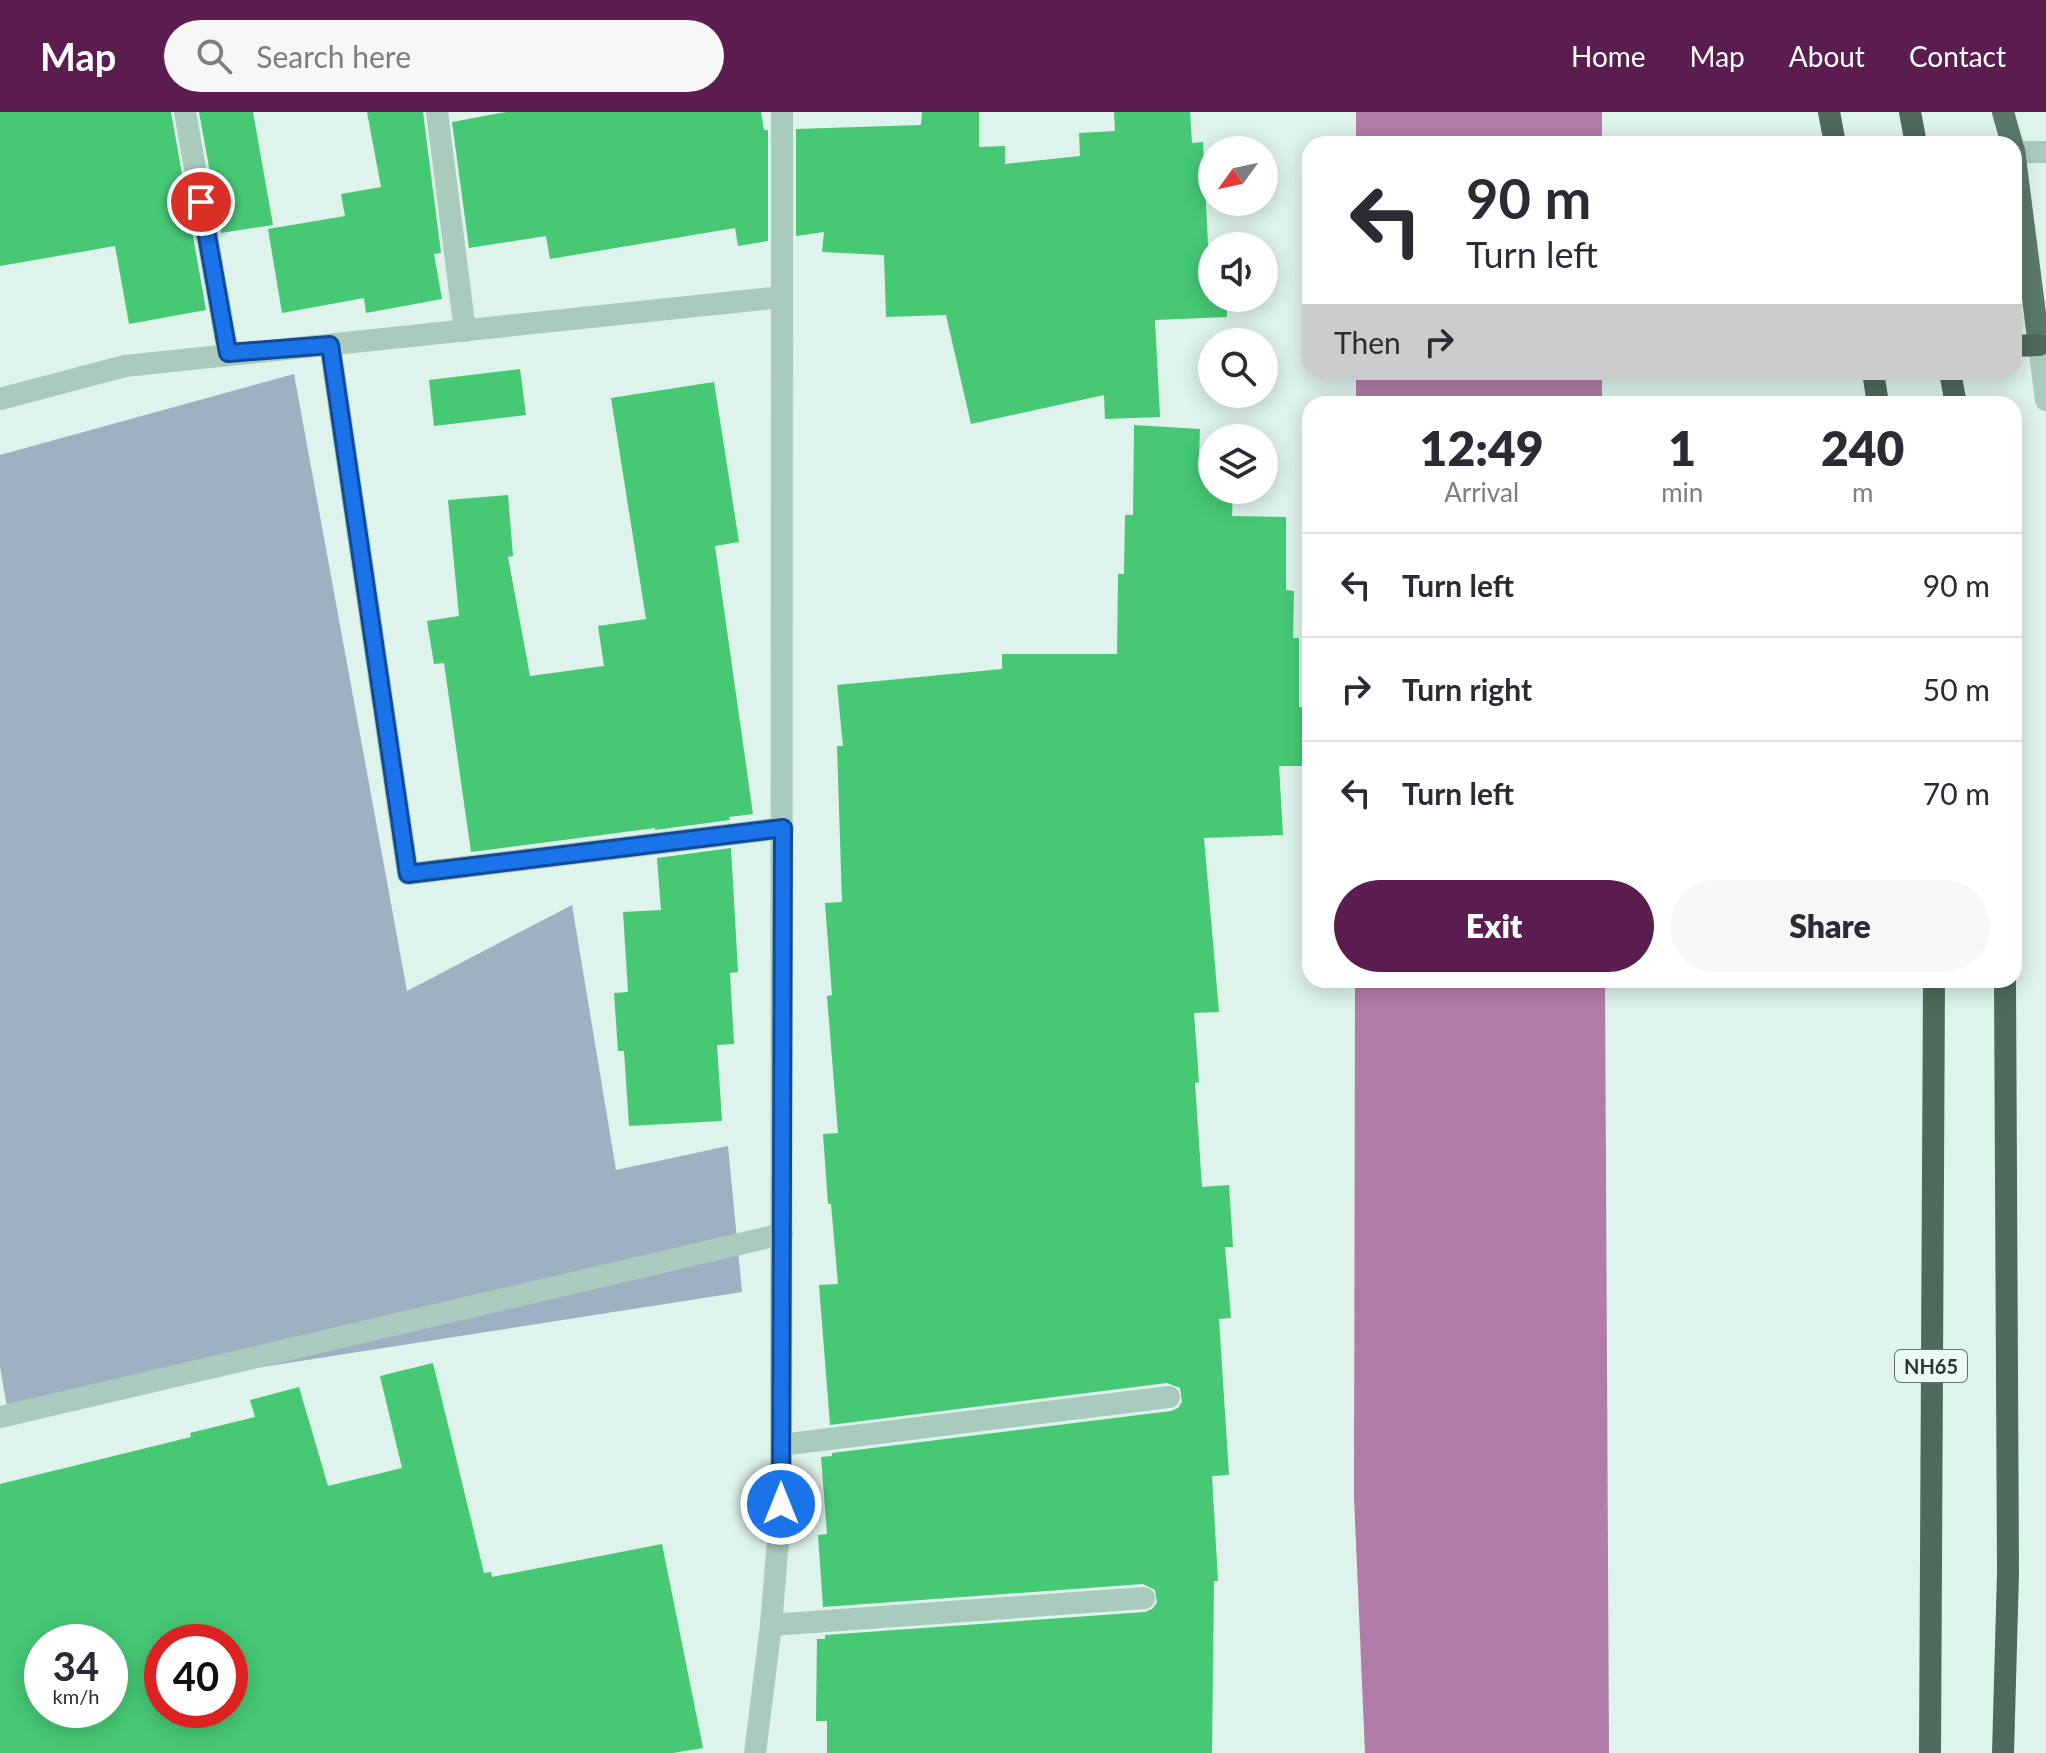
<!DOCTYPE html>
<html lang="en">
<head>
<meta charset="utf-8">
<style>
	body { margin:0; font-family:Lato,sans-serif; background:#f7f7f7; color:#2b2b33; height:100vh; display:flex; flex-direction:column; font-size:30px; white-space:nowrap }
	* { box-sizing:border-box; margin:0 }
	p { font-size:26px; color:#7c7c81 }
	.icon { flex:none; width:44px; height:44px; fill:none; stroke:currentColor; stroke-width:2; stroke-linecap:round; stroke-linejoin:round }
	.map { position:relative; flex:1; overflow:hidden }
	.sheet { position:absolute; left:1302px; top:284px; width:720px; height:592px; display:flex; flex-direction:column; background:#fff; border-radius:24px; box-shadow:0 4px 20px #0003 }
	.sheet>* { flex:none }
	.guide { position:absolute; left:1302px; top:24px; width:720px; height:244px; border-radius:24px; box-shadow:0 4px 20px #0003; background:#fff; color:#2b2b33; overflow:hidden }
	.needle { width:52px; rotate:237deg }
	.tools { position:absolute; left:1198px; top:24px; display:grid; gap:16px }
	.tools a { display:grid; place-items:center; width:80px; height:80px; border-radius:50%; background:#fff; box-shadow:0 4px 20px #0003; font-size:40px }
	.speed { position:absolute; left:24px; top:1512px; display:flex; gap:16px; font-size:40px; font-weight:700; text-align:center }
	.speed>* { display:grid; place-content:center; width:104px; height:104px; border-radius:50%; background:#fff; box-shadow:0 4px 20px #0003; line-height:1 }
	.speed small { font-size:20px; font-weight:400 }
	.speed .limit { border:12px solid #d22; background:#fff; color:#111 }
	.pin { position:absolute; display:grid; place-items:center; width:68px; height:68px; color:#fff; margin:-34px; border:4px solid #fff; border-radius:50%; box-shadow:0 2px 8px #0007 }
	.me { position:absolute; width:88px; margin:-44px; rotate:0deg; stroke-linejoin:round; filter:drop-shadow(0 0 6px #0008) }
	.turn { display:flex; align-items:center; gap:28px; height:168px; padding:0 32px; font-size:36px }
	.turn .icon { width:104px; height:104px; stroke-width:2.5 }
	.turn b { display:block; font-size:56px; line-height:68px }
	.then { display:flex; align-items:center; height:76px; padding:0 32px; background:#0003; gap:16px; font-size:30px }
	.eta { display:flex; justify-content:space-evenly; align-items:center; height:136px; text-align:center }
	.eta b { font-size:48px; font-weight:800; line-height:56px }
	.cta { display:flex; gap:16px; margin-top:auto; padding:16px 32px }
	.cta a { flex:1; height:92px; border-radius:48px; background:#5b1d4f; color:#fff; font-size:32px; font-weight:800; line-height:92px; text-align:center }
	.cta a+a { background:#f7f7f7; color:#2b2b33 }
	ul { padding:0; list-style:none }
	li { display:flex; align-items:center; gap:24px; height:104px; padding:0 32px; border-top:2px solid #e1e1e2 }
	li div { flex:1 }
	li b { display:block; font-size:30px }
	li em { font-style:normal }
	header { display:flex; align-items:center; gap:48px; box-sizing:border-box; height:112px; padding:0 40px; background:#5b1d4f; color:#fff }
	header strong { font-size:38px }
	nav { display:flex; gap:44px; margin-inline-start:auto; font-size:28px }
	.search { width:560px; height:72px; background:#f7f7f7; display:flex; align-items:center; gap:20px; box-sizing:border-box; padding:0 28px; border-radius:44px; color:#7c7c81; font-size:30px }
	.map>svg:first-child { display:block }
	.green { fill:#9db1c2 }
	.water { fill:#b17ca8 }
	.building { fill:#46c875; fill-rule:evenodd }
	.lines { fill:none; stroke-linecap:round; stroke-linejoin:round }
	.minor { stroke:#a9cbbd; stroke-width:22 }
	.tertiary { stroke:#a9cbbd; stroke-width:22 }
	.primary { stroke:#5a7a69; stroke-width:22 }
	.trunk { stroke:#4d6a5a; stroke-width:22 }
	.route-casing { stroke:#114b97; stroke-width:20 }
	.route { stroke:#1a73e8; stroke-width:14 }
	.labels { text-anchor:middle; dominant-baseline:central; stroke-width:7; stroke-linejoin:round; paint-order:stroke }
	.shield { fill:#eafaf5; stroke:#63726a; stroke-width:2 }
	.shield-label { font-size:20px; font-weight:bold; fill:#29382f }
</style>
</head>
<body>
<header>
<strong>Map</strong>
<div class="search"><svg class="icon" aria-label="search" viewBox="0 0 24 24"><circle cx="10" cy="10" r="6"/><path d="M15 15l6 6"/></svg>Search here</div>
<nav><a>Home</a><a>Map</a><a>About</a><a>Contact</a></nav>
</header>
<div class="map">
<svg width="2046" height="1641" viewBox="0 0 2046 1641">
	<rect width="100%" height="100%" fill="#ddf3eb"/>
	<polygon class="green" points="294,262 407,879 572,793 616,1058 728,1034 742,1180 7,1295 0,1255 0,343"/>
	<g class="water">
		<rect x="1356" y="0" width="246" height="32"/>
		<rect x="1356" y="260" width="246" height="32"/>
		<polygon points="1355,868 1605,868 1609,1641 1365,1641 1354,1385"/>
	</g>
	<g class="building">
		<polygon points="0,0 171,0 206,198 129,212 115,134 0,154"/>
		<polygon points="199,0 253,0 273,113 221,121"/>
		<polygon points="367,0 423,0 441,141 434,142 442,187 366,201 364,186 282,201 268,117 345,104 341,82 381,75"/>
		<polygon points="506,0 761,0 764,18 768,18 768,129 738,134 735,116 550,147 546,124 469,136 452,10"/>
		<polygon points="922,0 979,0 979,35 1005,34 1005,52 1080,44 1079,21 1115,19 1114,0 1190,0 1192,31 1203,30 1208,133 1225,132 1212,134 1212,186 1227,186 1227,205 1155,208 1160,305 1105,307 1104,283 971,312 946,203 886,205 884,143 822,140 824,120 796,124 796,17 921,13"/>
		<polygon points="520,257 526,303 434,314 429,268"/>
		<polygon points="714,270 739,430 715,434 753,702 729,705 730,708 655,718 655,716 471,740 444,551 434,552 427,509 459,504 448,388 508,383 513,444 508,445 530,564 604,554 598,514 646,507 611,286"/>
		<polygon points="1134,313 1200,317 1199,345 1212,345 1212,378 1233,378 1232,404 1286,405 1286,478 1294,479 1293,526 1299,526 1299,595 1303,595 1303,654 1279,654 1283,723 1204,726 1219,900 1194,901 1199,970 1195,971 1202,1075 1229,1073 1233,1135 1225,1135 1231,1206 1219,1207 1229,1363 1212,1364 1218,1469 1214,1469 1212,1641 827,1641 827,1609 816,1609 817,1527 825,1527 825,1523 1145,1500 1152,1497 1157,1491 1155,1478 1143,1472 823,1495 818,1423 827,1422 821,1345 832,1344 832,1341 1171,1299 1178,1296 1182,1290 1180,1276 1167,1271 830,1313 819,1173 838,1172 831,1092 828,1092 823,1022 838,1021 827,884 832,883 825,791 842,790 837,634 843,634 837,573 1002,557 1002,542 1117,542 1118,462 1124,462 1125,403 1133,403"/>
		<polygon points="731,736 738,860 730,861 734,932 717,933 722,1009 629,1014 624,939 618,939 614,881 628,880 623,800 661,798 657,746"/>
		<path d="M433,1251L484,1461L491,1460L492,1465L662,1432L703,1636L673,1641H0V1372L191,1325L190,1321L255,1305L250,1288L299,1275L328,1374L402,1356L380,1264ZM42,1530H110V1598H42ZM162,1530H230V1598H162Z"/>
	</g>
	<g class="lines">
		<g class="minor">
			<polyline points="185,0 228,241"/>
			<polyline points="437,0 465,219"/>
			<polyline points="782,0 782,185"/>
			<polyline points="2015,40 2046,40"/>
			<polyline points="330,233 408,762 783,716"/>
			<polyline points="0,1305 782,1122"/>
			<polyline points="781,1333 1169,1285"/>
			<polyline points="771,1513 1144,1486"/>
		</g>
		<g class="tertiary">
			<polyline points="2039,233 2046,288"/>
			<polyline points="0,287 125,254 782,185 781,1392 771,1513 755,1641"/>
		</g>
		<g class="primary">
			<polyline points="2003,0 2012,32"/>
			<polyline points="2014,38 2039,233"/>
		</g>
		<g class="trunk">
			<polyline points="1829,0 1835,32"/>
			<polyline points="1910,0 1916,32"/>
			<polyline points="2014,234 2039,233"/>
			<polyline points="1873,260 1878,292"/>
			<polyline points="1950,260 1956,292"/>
			<polyline points="1930,1641 1934,868"/>
			<polyline points="2003,1641 2008,1461 2005,868"/>
		</g>
	</g>
	<g class="lines">
		<g class="route-casing">
			<polyline id="route" points="201,90 228,241 330,233 408,762 783,716 781,1392"/>
		</g>
		<use href="#route" class="route"/>
	</g>
	<g class="labels">
		<rect class="shield" x="1895" y="1238" width="72" height="32" rx="6"/>
		<g class="shield-label">
			<text x="1931" y="1254">NH65</text>
		</g>
	</g>
</svg>
<div class="tools">
<a><svg class="needle" viewBox="-14 -14 28 28"><path d="M0-13l5 13h-10z" fill="#e53935"/><path d="M0 13l5-13h-10z" fill="#7c7c81"/></svg></a>
<a><svg class="icon" aria-label="sound" viewBox="0 0 24 24"><path d="M4 9h4l5-4v14l-5-4H4zM17 9q2 3 0 6"/></svg></a>
<a><svg class="icon" aria-label="search" viewBox="0 0 24 24"><circle cx="10" cy="10" r="6"/><path d="M15 15l6 6"/></svg></a>
<a><svg class="icon" aria-label="layers" viewBox="0 0 24 24"><path d="M12 4l9 5-9 5-9-5zM3 14l9 5 9-5"/></svg></a>
</div>
<div class="speed"><div>34<small>km/h</small></div><div class="limit">40</div></div>
<div class="pin" style="left:201px;top:90px;background:#d93025"><svg class="icon" aria-label="arrive" viewBox="0 0 24 24"><path d="M6 21V4h12l-3 4 3 4H6"/></svg></div>
<svg class="me" style="left:781px;top:1392px" viewBox="-20 -20 40 40"><circle r="17" fill="#1a73e8" stroke="#fff" stroke-width="3"/><path d="M0-11L8 9 0 5-8 9z" fill="#fff"/></svg>
<div class="guide">
<div class="turn"><svg class="icon" aria-label="left" viewBox="0 0 24 24"><path d="M17 20v-9H6M10 6l-5 5 5 5"/></svg><div><b>90 m</b>Turn left</div></div>
<div class="then">Then<svg class="icon" aria-label="right" viewBox="0 0 24 24"><path d="M7 20v-9h11M14 6l5 5-5 5"/></svg></div>
</div>
<section class="sheet">
<div class="eta">
<div><b>12:49</b><p>Arrival</p></div>
<div><b>1</b><p>min</p></div>
<div><b>240</b><p>m</p></div>
</div>
<ul>
<li><svg class="icon" aria-label="left" viewBox="0 0 24 24"><path d="M17 20v-9H6M10 6l-5 5 5 5"/></svg><div><b>Turn left</b></div><em>90 m</em></li>
<li><svg class="icon" aria-label="right" viewBox="0 0 24 24"><path d="M7 20v-9h11M14 6l5 5-5 5"/></svg><div><b>Turn right</b></div><em>50 m</em></li>
<li><svg class="icon" aria-label="left" viewBox="0 0 24 24"><path d="M17 20v-9H6M10 6l-5 5 5 5"/></svg><div><b>Turn left</b></div><em>70 m</em></li>
</ul>
<div class="cta"><a>Exit</a><a>Share</a></div>
</section>
</div>
</body>
</html>
